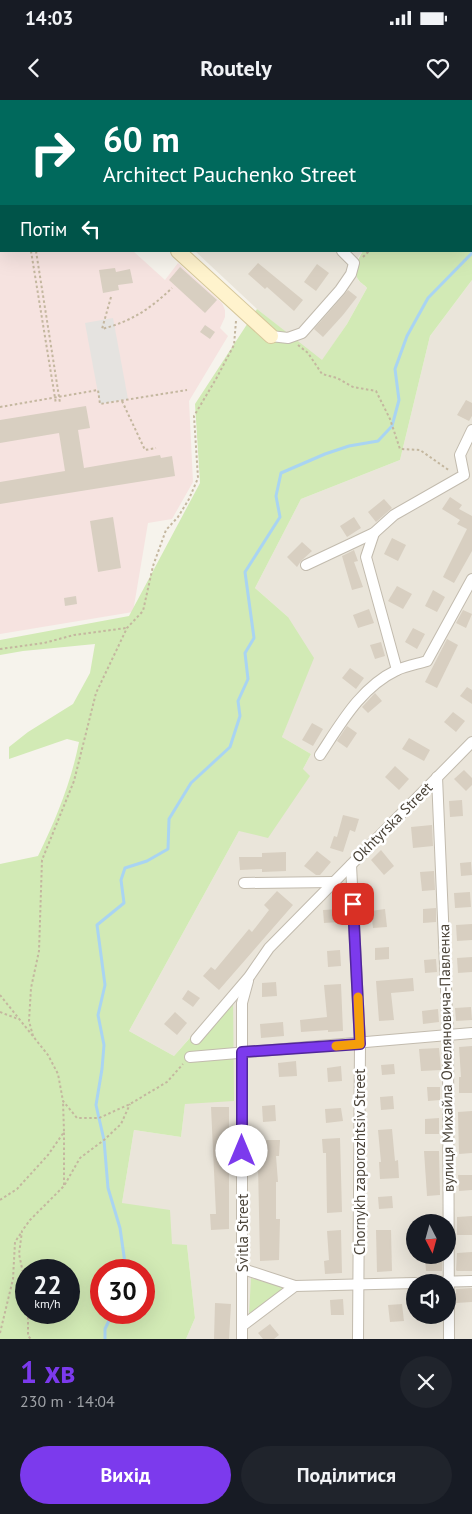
<!DOCTYPE html>
<html lang="uk">
<head>
<meta charset="utf-8">
<style>
	body { margin:0; font-family:"PT Sans",sans-serif; background:#20242c; color:#f1f3f6; height:100vh; display:flex; flex-direction:column; font-size:19px; white-space:nowrap }
	* { box-sizing:border-box; margin:0 }
	p { font-size:16px; color:#9ea1a6 }
	.icon { flex:none; width:28px; height:28px; fill:none; stroke:currentColor; stroke-width:2; stroke-linecap:round; stroke-linejoin:round }
	.map { position:relative; height:1239px; overflow:hidden }
	.side { display:flex; flex-direction:column; background:#171b24; flex:1 }
	.side>* { flex:none }
	.hud { position:absolute; left:0px; top:0px; width:472px; height:152px; box-shadow:0 5px 20px #0002; background:#00695c; color:#fff; overflow:hidden }
	.needle { width:32px; rotate:174deg }
	.controls { position:absolute; left:406px; top:1114px; display:grid; gap:10px }
	.controls a { display:grid; place-items:center; width:50px; height:50px; border-radius:50%; background:#171b24; box-shadow:0 5px 20px #0002; font-size:25px }
	.speed { position:absolute; left:15px; top:1159px; display:flex; gap:10px; font-size:25px; font-weight:700; text-align:center }
	.speed>* { display:grid; place-content:center; width:65px; height:65px; border-radius:50%; background:#171b24; box-shadow:0 5px 20px #0002; line-height:1 }
	.speed small { font-size:12px; font-weight:400 }
	.speed .limit { border:8px solid #d22; background:#fff; color:#111 }
	.pin { position:absolute; display:grid; place-items:center; width:42px; height:42px; color:#fff; margin:-21px; border-radius:10px; box-shadow:0 2px 8px #0006 }
	.me { position:absolute; width:55px; margin:-28px; rotate:0deg; stroke-linejoin:round; filter:drop-shadow(0 0 4px #0008) }
	.turn { display:flex; align-items:center; gap:18px; height:105px; padding:0 20px; font-size:22px }
	.turn .icon { width:65px; height:65px; stroke-width:2.5 }
	.turn b { display:block; font-size:35px; line-height:42px }
	.then { display:flex; align-items:center; height:48px; padding:0 20px; background:#0003; gap:10px; font-size:19px }
	.round { display:grid; place-items:center; flex:none; width:52px; height:52px; border-radius:26px; background:#20242c }
	.overview { display:flex; align-items:center; justify-content:space-between; height:85px; padding:0 20px }
	h1 { font-size:30px; font-weight:700; line-height:38px; color:#7c3aed }
	.primary-button { display:flex; gap:10px; margin-top:auto; padding:10px 20px }
	.primary-button a { flex:1; height:58px; border-radius:30px; background:#7c3aed; color:#fff; font-size:20px; font-weight:700; line-height:58px; text-align:center }
	.primary-button a+a { background:#20242c; color:#f1f3f6 }
	.status { display:flex; justify-content:space-between; align-items:center; height:35px; padding:0 25px; background:#171b24; direction:ltr }
	.status svg { height:14px; fill:currentColor }
	header { display:flex; justify-content:space-between; align-items:center; height:65px; padding:0 20px; background:#171b24; font-size:22px; font-weight:700 }
	.map>svg:first-child { display:block }
	.residential { fill:#eae5da; fill-rule:evenodd }
	.medical { fill:#f6e3e0 }
	.green { fill:#d2eab5; fill-rule:evenodd }
	.parking { fill:#e5e3e0 }
	.lines { fill:none; stroke-linecap:round; stroke-linejoin:round }
	.stream { stroke:#a9d4f2; stroke-width:3 }
	.building { fill:#d8cfc1 }
	.street-casing { stroke:#c2bbae; stroke-width:12 }
	.secondary-casing { stroke:#d6c79b; stroke-width:16 }
	.path { stroke:#c4b79f; stroke-width:2; stroke-dasharray:2.5 2.5; stroke-linecap:butt }
	.street { stroke:#fff; stroke-width:10 }
	.secondary { stroke:#fff3cd; stroke-width:14 }
	.route-casing { stroke:#51269a; stroke-width:12 }
	.route { stroke:#7c3aed; stroke-width:9 }
	.slow { stroke:#f59e0b; stroke-width:9 }
	.labels { text-anchor:middle; dominant-baseline:central; stroke-width:5; stroke-linejoin:round; paint-order:stroke }
	.street-label { font-size:15px; fill:#4b4439; stroke:#fff }
</style>
</head>
<body>
<div class="status"><b>14:03</b><svg viewBox="0 0 49 12"><path d="M0 12V9h3v3zM5 12V6h3v6zM10 12V3h3v9zM15 12V0h3v12zM26 1h20v11H26zM47 4h2v5h-2z"/></svg></div>
<header><svg class="icon" aria-label="back" viewBox="0 0 24 24"><path d="M15 5l-7 7 7 7"/></svg>Routely<svg class="icon" aria-label="heart" viewBox="0 0 24 24"><path d="M12 20l-8-8c-3-5 5-10 8-4 3-6 11-1 8 4z"/></svg></header>
<div class="map">
<svg width="472" height="1239" viewBox="0 0 472 1239">
	<rect width="100%" height="100%" fill="#f6f3ec"/>
	<g class="residential">
		<polygon points="5,0 472,0 472,5 471,1 4,1"/>
		<polygon points="195,151 363,151 357,159 358,180 367,188 347,224 322,261 257,209"/>
		<path d="M472,180V1239H186L195,1218L187,1145H172L122,1103L134,1030L181,1037L185,1004L232,889L174,956L129,931L239,731L303,669L311,654L282,637L295,602L288,517L255,488L301,399L400,360L430,236ZM415,1122H448V1155H415ZM415,1182H448V1215H415Z"/>
	</g>
	<polygon class="medical" points="0,130 1,130 1,151 133,151 165,180 178,163 222,203 225,210 225,217 220,228 228,236 189,301 193,382 172,419 148,423 133,512 0,534"/>
	<g class="green">
		<path d="M472,5V180L430,236L400,360L301,399L255,488L288,517L314,558L282,637L311,654L303,669L310,676L268,738L239,731L129,931L174,956L233,889L234,1001L185,1004L181,1037L134,1030L122,1103L170,1110L172,1144L187,1145L195,1218L186,1239H0V764L38,756C56,719 71,683 79,642L67,639L9,659V647L28,632L73,604L90,573L95,544L23,551L0,555V540L129,516L200,383L195,304L257,209L322,260L347,224L367,188C365,185 359,182 358,179C352,170 358,159 363,151H471ZM26,1170H69V1212H26ZM101,1170H144V1212H101Z"/>
		<polygon points="251,1178 285,1188 249,1215"/>
	</g>
	<polygon class="parking" points="113,218 128,299 100,304 85,223"/>
	<g class="lines">
		<g class="stream">
			<polyline points="126,1170 120,1128 108,1088 104,1040 96,1005 102,969 104,945 98,915 105,885 97,825 124,803 121,780 125,768 147,761 168,749 169,719 191,683 230,647 240,616 238,601 248,579 245,553 254,538 245,472 280,417 276,396 281,373 325,354 349,346 378,341 392,326 399,300 395,269 407,236 428,198 472,153"/>
			<polyline points="105,1239 105,1229 113,1212"/>
		</g>
	</g>
	<g class="building">
		<polygon points="258,163 303,200 294,211 267,187 265,189 248,174"/>
		<polygon points="317,164 329,173 316,191 304,182"/>
		<polygon points="180,167 217,200 205,213 169,180"/>
		<polygon points="115,168 116,172 130,169 133,183 118,185 119,190 103,193 99,170"/>
		<polygon points="348,190 357,197 343,215 323,237 314,229"/>
		<polygon points="205,225 215,232 210,239 200,232"/>
		<polygon points="466,300 472,303 472,316 469,321 457,315"/>
		<polygon points="86,306 90,328 78,330 84,368 160,355 161,358 172,356 175,376 0,404 0,382 65,371 59,333 0,343 0,320"/>
		<polygon points="450,397 462,405 459,409 472,416 472,451 454,483 443,477 467,429 457,424 460,420 442,409"/>
		<polygon points="384,399 392,408 376,422 368,412"/>
		<polygon points="113,417 121,468 98,472 90,421"/>
		<polygon points="354,417 361,428 347,437 340,426"/>
		<polygon points="392,438 406,445 398,461 384,454"/>
		<polygon points="302,442 312,451 301,461 297,467 287,457"/>
		<polygon points="354,450 358,461 354,462 363,487 352,490 342,456"/>
		<polygon points="397,486 412,494 403,509 388,501"/>
		<polygon points="433,490 445,497 437,512 425,506"/>
		<polygon points="76,496 77,504 65,506 64,498"/>
		<polygon points="369,509 374,523 358,528 353,515"/>
		<polygon points="463,510 472,514 466,528 456,523"/>
		<polygon points="413,528 425,534 417,549 405,542"/>
		<polygon points="447,539 458,545 437,588 425,582"/>
		<polygon points="381,542 385,556 375,559 370,545"/>
		<polygon points="350,568 364,578 356,589 342,578"/>
		<polygon points="467,587 472,590 472,604 460,596"/>
		<polygon points="375,593 382,601 368,613 362,607"/>
		<polygon points="453,612 465,621 456,632 444,622"/>
		<polygon points="312,623 323,629 313,646 302,640"/>
		<polygon points="347,626 357,633 347,648 337,641"/>
		<polygon points="409,638 430,650 424,661 402,649"/>
		<polygon points="395,666 409,679 399,690 385,677"/>
		<polygon points="464,670 472,678 472,685 466,691 454,679"/>
		<polygon points="462,700 463,716 450,717 449,701"/>
		<polygon points="343,715 359,719 355,732 350,730 343,752 330,748 334,736 337,737"/>
		<polygon points="432,725 433,746 413,748 411,727"/>
		<polygon points="381,750 394,766 384,775 371,760"/>
		<polygon points="317,751 331,762 320,775 316,775 304,766"/>
		<polygon points="286,752 286,771 262,772 262,769 240,770 239,757 262,757 262,753"/>
		<polygon points="471,762 472,775 461,776 460,763"/>
		<polygon points="434,771 435,790 422,791 420,772"/>
		<polygon points="277,791 293,805 219,890 203,876 211,867 215,870 249,829 252,832 269,810 264,805"/>
		<polygon points="470,792 471,807 455,808 454,793"/>
		<polygon points="436,808 436,822 423,823 423,809"/>
		<polygon points="339,809 339,822 324,823 323,810"/>
		<polygon points="385,809 387,827 373,828 371,811"/>
		<polygon points="472,824 472,840 457,841 456,825"/>
		<polygon points="389,847 389,859 375,860 375,848"/>
		<polygon points="340,850 341,866 328,867 327,851"/>
		<polygon points="472,857 472,872 458,873 457,858"/>
		<polygon points="436,859 437,872 425,873 424,860"/>
		<polygon points="413,878 414,891 391,893 394,920 379,921 376,881"/>
		<polygon points="276,882 277,896 262,897 262,883"/>
		<polygon points="341,884 343,931 328,932 328,930 301,932 300,920 327,917 324,885"/>
		<polygon points="188,890 200,898 193,907 182,899"/>
		<polygon points="471,907 472,920 456,921 455,908"/>
		<polygon points="438,909 439,922 423,924 422,911"/>
		<polygon points="175,912 187,923 177,935 164,924"/>
		<polygon points="283,922 284,936 261,938 260,924"/>
		<polygon points="472,946 472,993 459,993 459,977 461,977 459,947"/>
		<polygon points="439,948 441,970 421,971 419,949"/>
		<polygon points="296,961 297,976 279,977 278,963"/>
		<polygon points="394,964 395,974 382,975 381,965"/>
		<polygon points="341,966 342,981 328,982 327,968"/>
		<polygon points="427,987 440,987 440,1000 428,1001"/>
		<polygon points="393,996 394,1009 381,1010 380,997"/>
		<polygon points="275,1005 276,1021 263,1022 262,1006"/>
		<polygon points="211,1007 229,1007 229,1129 211,1130 210,1114 216,1114"/>
		<polygon points="341,1008 343,1021 326,1023 325,1009"/>
		<polygon points="472,1011 472,1053 459,1054 458,1012"/>
		<polygon points="439,1018 439,1034 425,1034 425,1019"/>
		<polygon points="392,1029 395,1061 398,1060 399,1078 380,1079 379,1062 381,1062 378,1030"/>
		<polygon points="340,1038 342,1112 327,1113 326,1053 323,1053 322,1039"/>
		<polygon points="260,1040 280,1040 279,1056 276,1056 278,1082 276,1082 276,1119 280,1119 279,1160 260,1161 258,1065 260,1065"/>
		<polygon points="424,1051 439,1051 440,1095 427,1096"/>
		<polygon points="458,1075 472,1075 472,1090 459,1091"/>
		<polygon points="392,1096 393,1108 379,1109 378,1097"/>
		<polygon points="472,1116 472,1135 457,1135 457,1117"/>
		<polygon points="341,1130 342,1173 325,1174 324,1161 329,1160 327,1131"/>
		<polygon points="376,1130 391,1130 392,1171 377,1172"/>
		<polygon points="472,1152 472,1171 457,1171 456,1170 457,1153"/>
		<polygon points="442,1156 442,1171 426,1171 425,1157"/>
		<polygon points="472,1188 472,1202 456,1203 456,1189"/>
		<polygon points="343,1199 344,1215 331,1215 330,1200"/>
		<polygon points="215,1203 231,1204 229,1239 214,1239"/>
		<polygon points="402,1204 404,1221 390,1222 388,1205"/>
		<polygon points="270,1224 279,1235 274,1239 263,1239 258,1233"/>
	</g>
	<g class="lines">
		<g class="street-casing">
			<g id="street">
				<polyline points="175,0 177,1"/>
				<polyline points="322,0 323,1"/>
				<polyline points="0,6 1,6"/>
				<polyline points="0,58 1,55"/>
				<polyline points="271,236 288,238 302,233 340,190 351,174 354,163 342,151"/>
				<polyline points="374,433 366,457 397,570"/>
				<polyline points="306,465 374,433 394,415 464,375 460,355 472,330"/>
				<path d="M320,655C341,623 361,587 397,570C406,566 417,564 427,561L472,479"/>
				<polyline points="437,677 448,936 449,1239"/>
				<polyline points="351,765 360,944 358,1239"/>
				<polyline points="244,783 333,782"/>
				<polyline points="196,939 249,877 269,848 472,642"/>
				<polyline points="190,957 472,933"/>
				<polyline points="243,1169 295,1186 415,1183"/>
				<polyline points="435,1182 472,1181"/>
				<polyline points="242,1226 295,1186"/>
				<polyline points="242,1239 242,903 248,881"/>
			</g>
		</g>
		<g class="secondary-casing">
			<g id="secondary">
				<polyline points="16,0 17,1"/>
				<polyline points="178,151 271,236"/>
			</g>
		</g>
		<g class="path">
			<polyline points="465,0 467,1"/>
			<polyline points="471,4 472,5"/>
			<polyline points="471,25 472,24"/>
			<polyline points="31,151 56,304"/>
			<polyline points="36,151 60,303"/>
			<polyline points="363,157 369,151"/>
			<path d="M111,197L102,229C132,221 150,209 172,188"/>
			<polyline points="298,245 308,253 322,274 337,278 353,287 376,291 390,319 400,349 420,350 450,371"/>
			<polyline points="122,301 145,350 156,348"/>
			<polyline points="0,307 98,290 100,304 187,290"/>
			<polyline points="0,549 44,543 74,535 126,528"/>
			<polyline points="0,895 48,955 58,974 63,1001 77,1018 99,1018 130,1004 167,982 183,964"/>
			<polyline points="0,912 18,919"/>
			<polyline points="33,936 29,921 31,888 39,851 42,760 74,681 96,593 127,528 143,511 153,466 166,430 178,417 189,399 198,378 194,316 216,279 234,245 236,221"/>
			<polyline points="64,1085 64,1032"/>
			<polyline points="0,1100 17,1089 48,1055 64,1032 63,1001"/>
			<polyline points="26,1187 19,1154 22,1131 30,1120 64,1086 80,1058 104,1040 121,1024 130,1004"/>
			<polyline points="28,1212 28,1236 31,1239"/>
			<polyline points="0,1233 13,1179 15,1142 21,1133"/>
		</g>
		<use href="#street" class="street"/>
		<use href="#secondary" class="secondary"/>
	</g>
	<g class="lines">
		<g class="route-casing">
			<polyline id="route" points="242,1051 242,952 360,944 353,804"/>
		</g>
		<use href="#route" class="route"/>
		<polyline class="slow" points="336,946 360,944 358,897"/>
	</g>
	<g class="labels">
		<g class="street-label">
			<text transform="translate(392 722) rotate(-45)">Okhtyrska Street</text>
			<text transform="translate(446 958) rotate(-91)">вулиця Михайла Омеляновича-Павленка</text>
			<text transform="translate(359 1062) rotate(-90)">Chornykh zaporozhtsiv Street</text>
			<text transform="translate(242 1133) rotate(-90)">Svitla Street</text>
		</g>
	</g>
</svg>
<div class="controls">
<a><svg class="needle" viewBox="-14 -14 28 28"><path d="M0-13l5 13h-10z" fill="#e53935"/><path d="M0 13l5-13h-10z" fill="#9ea1a6"/></svg></a>
<a><svg class="icon" aria-label="sound" viewBox="0 0 24 24"><path d="M4 9h4l5-4v14l-5-4H4zM17 9q2 3 0 6"/></svg></a>
</div>
<div class="speed"><div>22<small>km/h</small></div><div class="limit">30</div></div>
<div class="pin" style="left:353px;top:804px;background:#d93025"><svg class="icon" aria-label="arrive" viewBox="0 0 24 24"><path d="M6 21V4h12l-3 4 3 4H6"/></svg></div>
<svg class="me" style="left:242px;top:1051px" viewBox="-20 -20 40 40"><circle r="19" fill="#fff"/><path d="M0-13L10 11 0 6-10 11z" fill="#7c3aed"/></svg>
<div class="hud">
<div class="turn"><svg class="icon" aria-label="right" viewBox="0 0 24 24"><path d="M7 20v-9h11M14 6l5 5-5 5"/></svg><div><b>60 m</b>Architect Pauchenko Street</div></div>
<div class="then">Потім<svg class="icon" aria-label="left" viewBox="0 0 24 24"><path d="M17 20v-9H6M10 6l-5 5 5 5"/></svg></div>
</div>
</div>
<section class="side">
<div class="overview"><div><h1>1 хв</h1><p>230 m · 14:04</p></div><a class="round"><svg class="icon" aria-label="close" viewBox="0 0 24 24"><path d="M6 6l12 12M18 6L6 18"/></svg></a></div>
<div class="primary-button"><a>Вихід</a><a>Поділитися</a></div>
</section>
</body>
</html>
